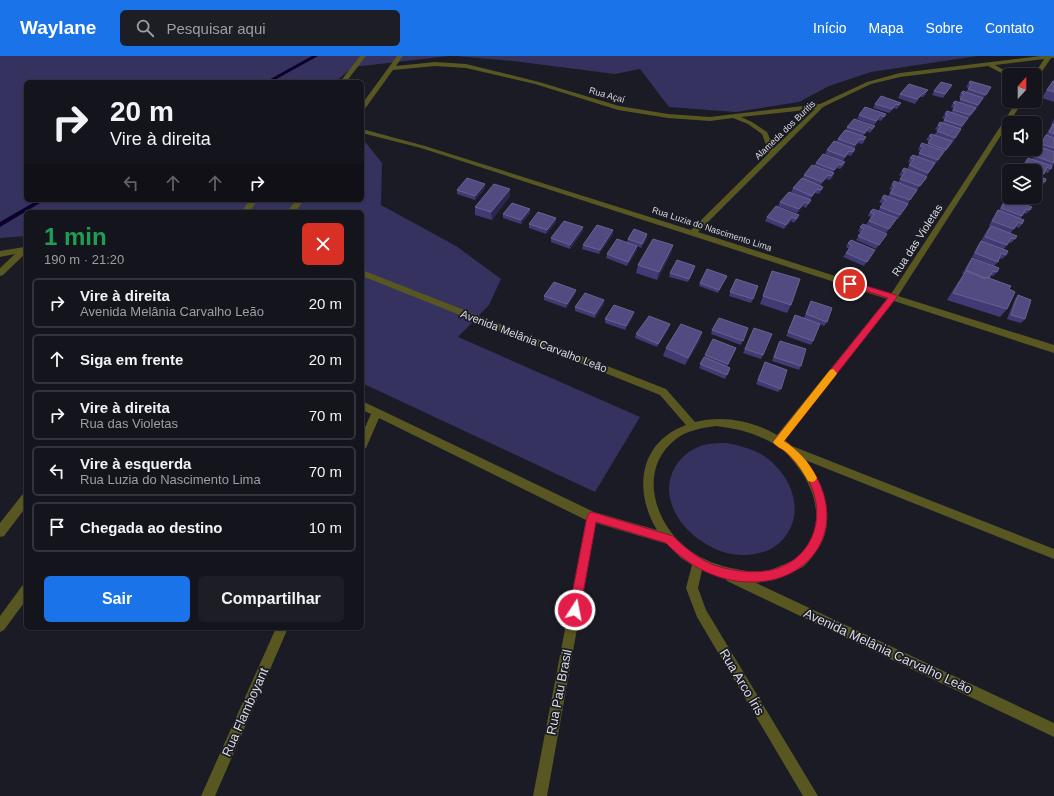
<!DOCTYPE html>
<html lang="pt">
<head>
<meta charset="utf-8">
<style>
	body { margin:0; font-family:Helvetica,sans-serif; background:#1d1d25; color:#f1f3f6; height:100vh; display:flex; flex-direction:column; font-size:15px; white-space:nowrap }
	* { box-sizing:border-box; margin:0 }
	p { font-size:13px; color:#9d9ea3 }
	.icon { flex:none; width:22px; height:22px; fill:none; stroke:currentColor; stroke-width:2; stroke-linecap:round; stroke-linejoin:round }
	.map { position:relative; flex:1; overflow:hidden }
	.sheet { position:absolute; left:24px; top:154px; width:340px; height:420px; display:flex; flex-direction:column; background:#14141c; border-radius:6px; box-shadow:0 1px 3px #0004,0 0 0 1px #33333b }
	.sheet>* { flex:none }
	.hud { position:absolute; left:24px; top:24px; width:340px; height:122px; border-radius:6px; box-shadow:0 1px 3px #0004,0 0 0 1px #33333b; background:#14141c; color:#f1f3f6; overflow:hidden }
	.needle { width:26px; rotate:21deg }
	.controls { position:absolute; left:1002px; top:12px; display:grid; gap:8px }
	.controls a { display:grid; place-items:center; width:40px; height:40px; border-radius:6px; background:#14141c; box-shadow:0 1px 3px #0004,0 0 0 1px #33333b; font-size:20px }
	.pin { position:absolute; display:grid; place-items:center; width:34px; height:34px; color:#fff; margin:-17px; border:2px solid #fff; border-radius:50%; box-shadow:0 1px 4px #0007 }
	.me { position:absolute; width:44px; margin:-22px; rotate:11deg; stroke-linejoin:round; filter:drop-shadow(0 0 3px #0008) }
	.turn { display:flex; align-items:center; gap:14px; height:84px; padding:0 20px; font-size:18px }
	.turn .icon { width:52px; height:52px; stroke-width:2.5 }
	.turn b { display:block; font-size:28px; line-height:34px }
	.lanes { display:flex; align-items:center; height:38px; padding:0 20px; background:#0003; justify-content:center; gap:20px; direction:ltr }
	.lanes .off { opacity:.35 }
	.round { display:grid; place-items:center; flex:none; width:42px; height:42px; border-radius:6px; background:#1d1d25 }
	.headline { display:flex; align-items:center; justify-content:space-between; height:68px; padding:0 20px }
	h1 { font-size:24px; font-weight:700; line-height:30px; color:#1e9e55 }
	.primary-button { display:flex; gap:8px; margin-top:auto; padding:8px 20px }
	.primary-button a { flex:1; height:46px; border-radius:6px; background:#1a73e8; color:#fff; font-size:16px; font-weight:700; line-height:46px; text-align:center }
	.primary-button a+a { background:#1d1d25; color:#f1f3f6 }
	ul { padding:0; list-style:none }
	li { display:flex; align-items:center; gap:12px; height:50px; margin:0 8px 6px; padding:0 12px; border:2px solid #33333b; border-radius:6px }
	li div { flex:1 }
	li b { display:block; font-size:15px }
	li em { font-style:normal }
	header { display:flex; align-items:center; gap:24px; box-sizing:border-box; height:56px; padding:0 20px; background:#1a73e8; color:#fff }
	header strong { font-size:19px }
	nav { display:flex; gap:22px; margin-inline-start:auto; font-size:14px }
	.search { width:280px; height:36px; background:#1d1d25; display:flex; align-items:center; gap:10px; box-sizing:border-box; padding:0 14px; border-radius:6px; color:#9d9ea3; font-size:15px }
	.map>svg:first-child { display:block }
	.green { fill:#363260 }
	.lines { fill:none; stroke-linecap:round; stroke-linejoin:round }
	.stream { fill:#0b002b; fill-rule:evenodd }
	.street { fill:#585621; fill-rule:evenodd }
	.wall { fill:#413a75 }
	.shaded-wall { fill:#2b2650 }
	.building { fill:#524b81; stroke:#676290 }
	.route { fill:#e11d48; stroke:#92132f }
	.slow { fill:#f59e0b }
	.labels { text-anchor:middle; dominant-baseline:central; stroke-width:3.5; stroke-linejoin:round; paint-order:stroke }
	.far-street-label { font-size:9px; fill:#dadae1; stroke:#1b1b25 }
	.street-label { font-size:11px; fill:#dadae1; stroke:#1b1b25 }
	.near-street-label { font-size:13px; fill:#dadae1; stroke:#1b1b25 }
</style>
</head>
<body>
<header>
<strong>Waylane</strong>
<div class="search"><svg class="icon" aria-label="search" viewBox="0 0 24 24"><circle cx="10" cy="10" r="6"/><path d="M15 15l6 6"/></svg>Pesquisar aqui</div>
<nav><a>Início</a><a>Mapa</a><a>Sobre</a><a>Contato</a></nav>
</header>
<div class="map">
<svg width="1054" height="740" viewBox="0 0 1054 740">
	<rect width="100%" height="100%" fill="#1b1b25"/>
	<g class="green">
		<polygon points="0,0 449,0 353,11 335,26 26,26 26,144 362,144 362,82 382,107 381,149 456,190 501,223 489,249 458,281 640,361 595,436 362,327 362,156 26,156 26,180 0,182"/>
		<polygon points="456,0 977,0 871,16 829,30 799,46 736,56 669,51 640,13 615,18 513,5"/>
		<path d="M727,387C740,390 753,393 764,400C789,417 805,451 787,478C782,486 772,494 763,496C758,497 751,499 745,499C704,501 651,453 675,411C682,399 695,390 709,388C715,387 721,387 727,387Z"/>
	</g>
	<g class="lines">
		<g class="stream">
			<polygon points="312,0 318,0 271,26 265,26"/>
			<polygon points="38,144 45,144 0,171 0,166"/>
		</g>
		<g class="street">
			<polygon points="360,0 366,0 346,26 340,26"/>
			<path d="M397,0H403L396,10L435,6L466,8L539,26L619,50L668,58L710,61L820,48L867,26L900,17L1040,0H1054V2H1051L1037,23L1035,24L1034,19L1044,3L995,9L1013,19H1009V21L988,10L900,21L871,28L823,51L698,176L891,238L1017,45H1023L898,240L1054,289V297L894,245L785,384L792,390L1054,493V503L805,404C825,430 838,468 815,497C811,502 808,507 803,511L774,524L756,527L1054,667V681L727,525L726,523L702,514L698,532L706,554L818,740H803L697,561L686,532L692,509L681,502L667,488L596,467L547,740H533L586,464L379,362L366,392L362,393V378L371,358L362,354V345L594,456L657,474C633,435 639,386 686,369L660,339L362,220V214L666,333L695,366C723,359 753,365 777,379L887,243L421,92L362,77V73L425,90L691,174L769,97L762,78L748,68L733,62L710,65L668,62L618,54L535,28L466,12L435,10L393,14L364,54L362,55V48ZM815,53L774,92L767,76L752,66L741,61ZM716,370C741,373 757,378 778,390C785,395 792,403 797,410C818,436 826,474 799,500C794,505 784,508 778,511C765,517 749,516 736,513C719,510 703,504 689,494C654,468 637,413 676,383C687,374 703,372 716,370Z"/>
			<polygon points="250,144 258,144 249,156 241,156"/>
			<polygon points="296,144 304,144 295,156 287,156"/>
			<polygon points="24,191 26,192 26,197 3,219 0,220 0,212 15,198 0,201 0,195"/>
			<polygon points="26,437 26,451 4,480 0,481 0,467 22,439"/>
			<polygon points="26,528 26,544 4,574 0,576 0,560 22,530"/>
			<polygon points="276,572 288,572 215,740 201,740"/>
		</g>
	</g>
	<g class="wall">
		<polygon points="970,25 991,31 976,53 968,63 967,63 953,86 935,108 917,134 898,127 902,120 899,119 902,115 907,113 911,107 908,106 910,102 917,101 921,95 918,94 920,90 927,89 929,85 926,84 929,80 934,79 938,74 935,73 938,69 942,67 945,63 942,62 945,58 951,56 954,52 951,51 953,47 959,46 961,42 959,41 961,37 966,36 969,32 966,31"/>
		<polygon points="1053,25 1054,25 1054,46 1042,42 1047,33"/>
		<polygon points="909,28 926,38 923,41 920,41 915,48 898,42 900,38"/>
		<polygon points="952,29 943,42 932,39 934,35"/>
		<polygon points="901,47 897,53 894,52 889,57 873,52 875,48"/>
		<polygon points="886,58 881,65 878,64 874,69 857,63 859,59"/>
		<polygon points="1054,63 1054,108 1048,117 1045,116 1041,121 1045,126 1042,130 1039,129 1035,135 1037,139 1034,143 1031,142 1027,149 1030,154 1026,158 1024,157 1020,163 1022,168 1019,172 1015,170 1011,177 1015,183 1011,187 1008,186 1007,189 1004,193 1006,199 1002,203 999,202 998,206 994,210 972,201 978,189 981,185 987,174 990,170 989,169 998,154 999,155 1003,146 1007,142 1005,141 1009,135 1009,141 1035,141 1035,115 1020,115 1025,106 1028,102 1032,103 1039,92 1038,92 1043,83 1046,79 1052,69 1051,69"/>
		<polygon points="875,70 870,77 867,75 863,80 864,86 862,88 858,87 854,93 853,97 851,100 847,99 843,105 825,98 827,94 836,86 838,83 846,74 847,71"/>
		<polygon points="845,106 843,110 840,113 837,112 832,117 834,117 832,122 829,124 826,123 820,130 823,131 819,138 815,137 810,144 791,136 793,132 802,123 804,119 814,110 816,107"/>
		<polygon points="892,129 914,138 898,163 878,155 883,148 879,146 882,142 888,140 892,134 889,133"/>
		<polygon points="485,132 475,144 457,138 457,134"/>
		<polygon points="510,133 510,140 492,164 475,159 475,151"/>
		<polygon points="811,144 806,152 803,150 797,157 778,150 780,146"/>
		<polygon points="870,156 897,162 886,177 866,169 871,161 868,160"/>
		<polygon points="530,157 521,168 503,162 503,158"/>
		<polygon points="799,159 797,163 794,167 791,165 784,173 765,165 767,161"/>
		<polygon points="556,162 556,166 546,178 529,172 529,168"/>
		<polygon points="863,168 887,178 876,193 856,184 861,177 858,175"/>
		<polygon points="583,171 583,175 570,193 551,186 551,182"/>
		<polygon points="613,178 599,198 582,193 583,189"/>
		<polygon points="647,178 647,182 641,192 637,190 637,194 627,210 606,202 607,198 627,187 628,183"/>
		<polygon points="848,187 875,194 864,210 843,201 849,193 846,191"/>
		<polygon points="673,189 671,197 657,224 636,217 638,209"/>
		<polygon points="972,202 997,216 993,220 991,219 989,222 1009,233 1007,253 1000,261 947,244 960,223 964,218 962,218 969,206"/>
		<polygon points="694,214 688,226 669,221 670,217"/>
		<polygon points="772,215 791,249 787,257 760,248 769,223"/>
		<polygon points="727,220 718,237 699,230 700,227"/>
		<polygon points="736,223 753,243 751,247 729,240"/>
		<polygon points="576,234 575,238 566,252 544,244 544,240"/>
		<polygon points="1018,239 1025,263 1021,267 1007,263 1015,243"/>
		<polygon points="811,245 827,266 824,270 820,268 813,285 811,289 786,280 795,259 804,262"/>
		<polygon points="604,248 595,262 575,255 575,251"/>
		<polygon points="633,260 625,274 605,267 605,263"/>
		<polygon points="669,272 657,291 635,282 636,278"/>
		<polygon points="748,272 741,289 711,278 712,274"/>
		<polygon points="754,272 763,299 761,303 743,297"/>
		<polygon points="713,283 736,292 727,311 730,312 725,323 699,312"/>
		<polygon points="700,284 685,309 663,300 666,292"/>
		<polygon points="780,285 801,310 799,314 772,305 778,288"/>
		<polygon points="765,306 781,333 778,336 756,328"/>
	</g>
	<g class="shaded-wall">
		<polygon points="860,83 858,87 853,93 855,89"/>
		<polygon points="849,95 847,99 843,105 845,101"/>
		<polygon points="839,108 837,112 832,118 834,114"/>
		<polygon points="828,119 826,123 820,130 822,126"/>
		<polygon points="485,128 485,132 475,144 475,140"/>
		<polygon points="510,133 510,140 492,164 491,156"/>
		<polygon points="817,133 815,137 810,144 812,140"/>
		<polygon points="805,146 803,150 797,157 799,153"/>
		<polygon points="530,153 530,157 521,168 521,164"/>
		<polygon points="792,161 791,165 784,173 786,169"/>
		<polygon points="556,162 556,166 546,178 547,174"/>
		<polygon points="583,171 583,175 570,193 570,189"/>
		<polygon points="613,174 613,178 599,198 600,194"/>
		<polygon points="647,178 647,182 641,192 642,188"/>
		<polygon points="673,189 671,197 657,224 659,216"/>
		<polygon points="637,190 637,194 627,210 628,206"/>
		<polygon points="576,234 575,238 566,252 567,248"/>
		<polygon points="604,244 604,248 595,262 595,258"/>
		<polygon points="634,256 633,260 625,274 626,270"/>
		<polygon points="670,268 669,272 657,291 658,288"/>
		<polygon points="702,276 700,284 685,309 688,302"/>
	</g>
	<g class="building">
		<polygon points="970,25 991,31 986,39 968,33 972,28 969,27"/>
		<polygon points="1053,25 1054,25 1054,36 1047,34"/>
		<polygon points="941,26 952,29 945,38 934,35"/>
		<polygon points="909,28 928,34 925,37 923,37 917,43 900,38"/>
		<polygon points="963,35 983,42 978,49 960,43 964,38 961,37"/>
		<polygon points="881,40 901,47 899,49 896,48 892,53 875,48"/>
		<polygon points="955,45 976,52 970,59 953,54 956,48 953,47"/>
		<polygon points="865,51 886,58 884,61 880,59 876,65 859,59"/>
		<polygon points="947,55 968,62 962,70 944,64 948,59 945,58"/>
		<polygon points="854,63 875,70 872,73 869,71 865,77 847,71"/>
		<polygon points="940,66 961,73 955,82 937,75 941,70 938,69"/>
		<polygon points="1053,68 1054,69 1054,78 1049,76"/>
		<polygon points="845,74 866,81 864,84 860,83 855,89 838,83"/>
		<polygon points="931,78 952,85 946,94 928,87 932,81 929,80"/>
		<polygon points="1046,79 1054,82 1054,92 1041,88"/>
		<polygon points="834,85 855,93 853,96 849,95 845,101 827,94"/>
		<polygon points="922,87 944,95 938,104 919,97 924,91 920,90"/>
		<polygon points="1040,91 1054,96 1054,107 1035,100"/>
		<polygon points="823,98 845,106 842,109 839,108 834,114 816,107"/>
		<polygon points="913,99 935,107 928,117 909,109 914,103 910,102"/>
		<polygon points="1028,102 1052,110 1051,113 1047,111 1044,118 1023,111"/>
		<polygon points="812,109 834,117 831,120 828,119 822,126 804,119"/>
		<polygon points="904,112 927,121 920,130 900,123 905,116 902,115"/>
		<polygon points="1035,119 1046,123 1045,126 1041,125 1038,131 1035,130"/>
		<polygon points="467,122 485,128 475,140 457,134"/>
		<polygon points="802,122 823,131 821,134 817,133 812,140 793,132"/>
		<polygon points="894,125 917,134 910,144 890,137 895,130 892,129"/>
		<polygon points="494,128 510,133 491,156 475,151"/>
		<polygon points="1035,135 1039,136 1037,139 1035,138"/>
		<polygon points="789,136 811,144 808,148 805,146 799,153 780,146"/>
		<polygon points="884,139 908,148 900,159 880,151 886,144 882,142"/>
		<polygon points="1019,141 1032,141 1030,145"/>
		<polygon points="1007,142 1032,151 1030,154 1026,153 1022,160 1001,152"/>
		<polygon points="512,147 530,153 521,164 503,158"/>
		<polygon points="776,150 799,159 796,163 792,161 786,169 767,161"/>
		<polygon points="873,153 897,162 889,173 869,165 874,158 870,156"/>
		<polygon points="998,154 1024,164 1022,168 1018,166 1014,173 992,165"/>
		<polygon points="538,156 556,162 547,174 529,168"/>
		<polygon points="564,165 583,171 570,189 551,182"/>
		<polygon points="863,168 887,178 879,189 858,180 864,173 860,171"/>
		<polygon points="597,169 613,174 600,194 583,189"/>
		<polygon points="991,170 1017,180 1015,183 1011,182 1007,189 985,181"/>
		<polygon points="634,173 647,178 642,188 628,183"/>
		<polygon points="617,183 637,190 628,206 607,198"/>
		<polygon points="653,183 673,189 659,216 638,209"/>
		<polygon points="851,184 875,194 867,206 846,197 852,189 848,187"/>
		<polygon points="981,185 1008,195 1006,199 1001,197 998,206 975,197"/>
		<polygon points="972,202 999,212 997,216 993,215 989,222 986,221 985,222 966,214"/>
		<polygon points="677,204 695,210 689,223 670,217"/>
		<polygon points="707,213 727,220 719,234 700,227"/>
		<polygon points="772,215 800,223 791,249 763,240"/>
		<polygon points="966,215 985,223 986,221 1011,230 1009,233 1015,236 1007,253 953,237"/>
		<polygon points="736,223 758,230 753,243 730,236"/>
		<polygon points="554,226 576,234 567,248 544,240"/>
		<polygon points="585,237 604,244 595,258 575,251"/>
		<polygon points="1018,239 1031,244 1025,263 1011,259"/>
		<polygon points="811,245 832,252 827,266 806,258"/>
		<polygon points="614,249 634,256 626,270 605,263"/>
		<polygon points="795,259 820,268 813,285 788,276"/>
		<polygon points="649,260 670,268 658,288 636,278"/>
		<polygon points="719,262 748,272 743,285 712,274"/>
		<polygon points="681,268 702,276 688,302 666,292"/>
		<polygon points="754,272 772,278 763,299 745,293"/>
		<polygon points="713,283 736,292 728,308 705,299"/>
		<polygon points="780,285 806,293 801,310 774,301"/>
		<polygon points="704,301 730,312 727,319 700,308"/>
		<polygon points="765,306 787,314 781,333 758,324"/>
	</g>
	<path class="route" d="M850,225L896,239L897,241L784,385C799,395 810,408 818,424C844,476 810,526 752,526C720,527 688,510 666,487L596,466L580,554L579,558L575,559L571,558L569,554L587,461L589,457L592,456L673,480C686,493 704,508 724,512C741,516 761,518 778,512C810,501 823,468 814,438C810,422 798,408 787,397C783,393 776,391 773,386L888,242L847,229L846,228Z"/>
	<path class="slow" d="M833,313L837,317L836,319L784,385C798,394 810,407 817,422L815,425L812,426L808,425C803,415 795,404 786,396C782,392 776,391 773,386L830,314Z"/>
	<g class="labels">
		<g class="far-street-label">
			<text transform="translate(607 39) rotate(16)">Rua Açaí</text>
			<text transform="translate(785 74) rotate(-44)">Alameda dos Buritis</text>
			<text transform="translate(712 173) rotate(18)">Rua Luzia do Nascimento Lima</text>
		</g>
		<g class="street-label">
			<text transform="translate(917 184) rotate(-57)">Rua das Violetas</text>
			<text transform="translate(534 285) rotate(21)">Avenida Melânia Carvalho Leão</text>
		</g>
		<g class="near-street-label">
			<text transform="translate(888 595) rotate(25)">Avenida Melânia Carvalho Leão</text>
			<text transform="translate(742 626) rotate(59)">Rua Arco Íris</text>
			<text transform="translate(559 636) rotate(-79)">Rua Pau Brasil</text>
			<text transform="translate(245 656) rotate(-66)">Rua Flamboyant</text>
		</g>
	</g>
</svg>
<div class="controls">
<a><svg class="needle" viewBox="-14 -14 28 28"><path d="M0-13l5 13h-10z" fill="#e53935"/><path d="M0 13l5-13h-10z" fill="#9d9ea3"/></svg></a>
<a><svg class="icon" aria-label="sound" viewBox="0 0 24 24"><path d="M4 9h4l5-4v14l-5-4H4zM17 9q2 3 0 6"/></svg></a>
<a><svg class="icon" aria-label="layers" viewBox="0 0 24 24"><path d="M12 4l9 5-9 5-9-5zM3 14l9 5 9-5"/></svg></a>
</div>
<div class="pin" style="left:850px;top:228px;background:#d93025"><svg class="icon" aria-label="arrive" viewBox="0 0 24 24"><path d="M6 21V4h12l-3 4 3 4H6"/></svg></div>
<svg class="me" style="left:575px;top:554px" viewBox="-20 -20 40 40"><circle r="17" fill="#e11d48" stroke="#fff" stroke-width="3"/><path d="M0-11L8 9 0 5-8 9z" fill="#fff"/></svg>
<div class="hud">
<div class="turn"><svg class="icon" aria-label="right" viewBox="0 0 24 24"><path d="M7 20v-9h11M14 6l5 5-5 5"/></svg><div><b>20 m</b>Vire à direita</div></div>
<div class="lanes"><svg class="icon off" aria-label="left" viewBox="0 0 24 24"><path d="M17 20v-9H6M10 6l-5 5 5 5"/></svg><svg class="icon off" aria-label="ahead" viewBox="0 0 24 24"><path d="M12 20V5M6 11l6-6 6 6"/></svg><svg class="icon off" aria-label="ahead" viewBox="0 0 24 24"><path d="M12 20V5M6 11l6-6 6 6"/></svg><svg class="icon" aria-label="right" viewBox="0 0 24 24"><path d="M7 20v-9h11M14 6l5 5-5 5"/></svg></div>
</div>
<section class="sheet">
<div class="headline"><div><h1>1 min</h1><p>190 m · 21:20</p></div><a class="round" style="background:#d93025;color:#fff"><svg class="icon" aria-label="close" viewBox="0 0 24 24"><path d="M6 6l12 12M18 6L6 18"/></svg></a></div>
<ul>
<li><svg class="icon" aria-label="right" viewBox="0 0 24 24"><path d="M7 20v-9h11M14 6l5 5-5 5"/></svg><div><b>Vire à direita</b><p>Avenida Melânia Carvalho Leão</p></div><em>20 m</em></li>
<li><svg class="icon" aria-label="ahead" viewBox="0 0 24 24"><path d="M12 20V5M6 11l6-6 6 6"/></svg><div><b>Siga em frente</b></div><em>20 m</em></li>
<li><svg class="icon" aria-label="right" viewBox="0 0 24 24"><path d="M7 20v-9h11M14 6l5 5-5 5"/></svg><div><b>Vire à direita</b><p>Rua das Violetas</p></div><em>70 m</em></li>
<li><svg class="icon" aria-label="left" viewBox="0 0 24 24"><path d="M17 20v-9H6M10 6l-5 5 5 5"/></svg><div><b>Vire à esquerda</b><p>Rua Luzia do Nascimento Lima</p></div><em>70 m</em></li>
<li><svg class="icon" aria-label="arrive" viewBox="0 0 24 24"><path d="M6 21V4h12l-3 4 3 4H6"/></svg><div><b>Chegada ao destino</b></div><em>10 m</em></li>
</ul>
<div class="primary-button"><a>Sair</a><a>Compartilhar</a></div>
</section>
</div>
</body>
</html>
